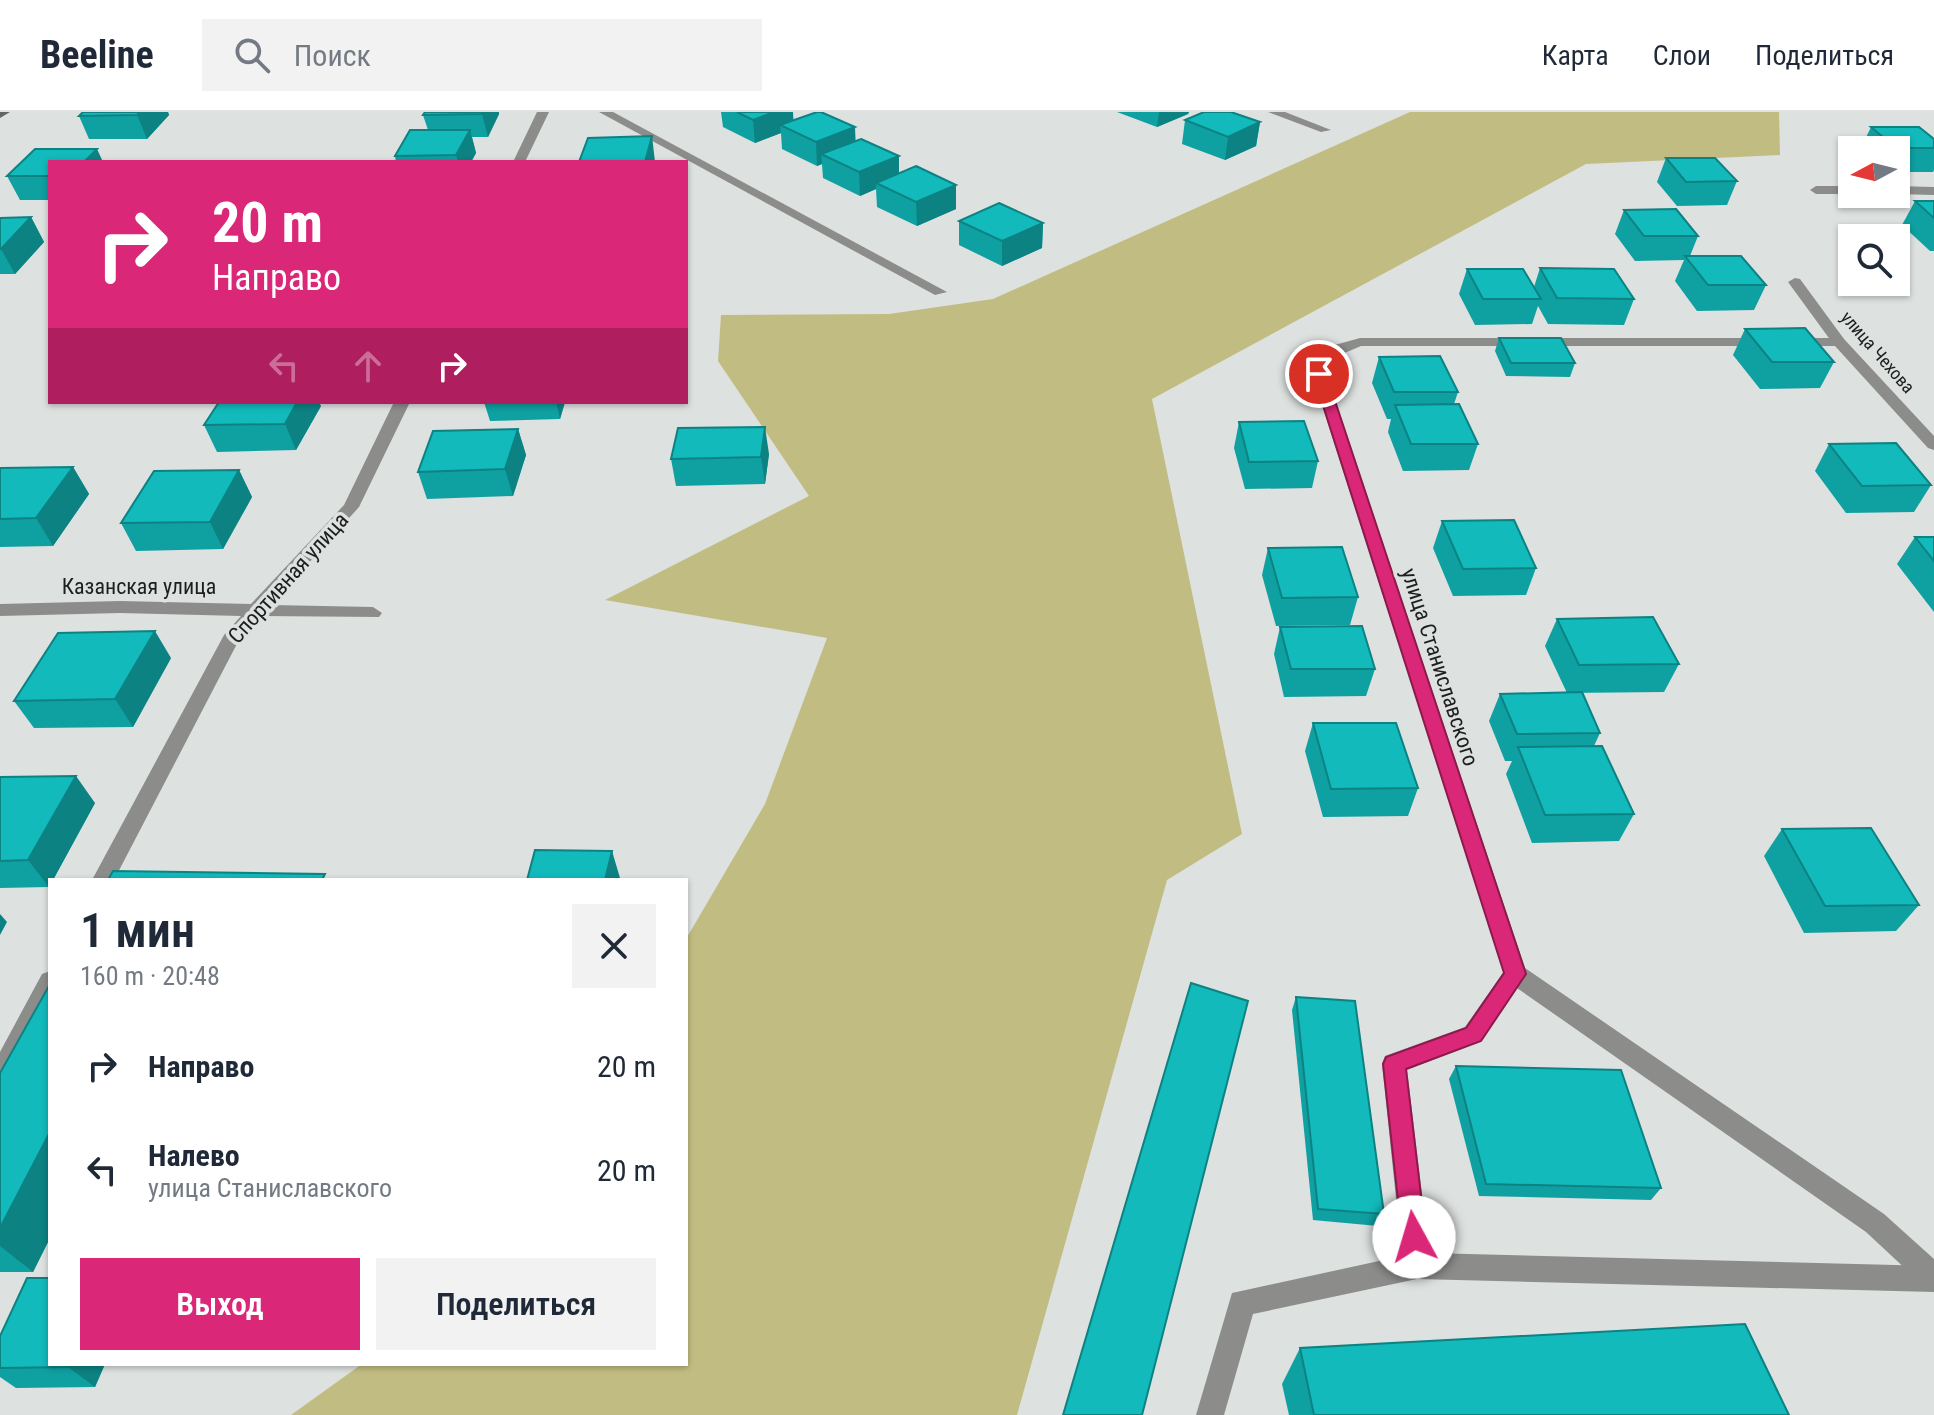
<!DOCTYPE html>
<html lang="ru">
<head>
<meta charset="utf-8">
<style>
	body { margin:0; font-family:"Roboto Condensed",sans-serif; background:#f2f2f3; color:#1f2937; height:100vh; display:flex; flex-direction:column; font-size:30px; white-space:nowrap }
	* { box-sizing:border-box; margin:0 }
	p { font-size:26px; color:#747a83 }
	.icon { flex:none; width:44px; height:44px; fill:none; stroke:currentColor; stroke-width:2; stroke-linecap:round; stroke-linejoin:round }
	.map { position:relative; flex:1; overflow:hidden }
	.details { position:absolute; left:48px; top:766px; width:640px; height:488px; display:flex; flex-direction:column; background:#fff; border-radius:0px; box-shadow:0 2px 6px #0004 }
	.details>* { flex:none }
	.top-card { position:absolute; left:48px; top:48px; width:640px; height:244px; border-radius:0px; box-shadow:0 2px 6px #0004; background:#db2777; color:#fff; overflow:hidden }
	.needle { width:52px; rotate:263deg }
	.fabs { position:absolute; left:1838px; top:24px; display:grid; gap:16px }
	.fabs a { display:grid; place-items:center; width:72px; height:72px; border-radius:0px; background:#fff; box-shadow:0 2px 6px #0004; font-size:40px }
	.pin { position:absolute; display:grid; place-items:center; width:68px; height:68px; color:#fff; margin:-34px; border:4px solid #fff; border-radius:50%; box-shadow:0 2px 8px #0007 }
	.me { position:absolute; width:88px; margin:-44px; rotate:354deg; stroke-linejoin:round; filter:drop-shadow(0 0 6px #0008) }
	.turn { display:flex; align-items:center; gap:28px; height:168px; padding:0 32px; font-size:36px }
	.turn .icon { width:104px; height:104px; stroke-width:2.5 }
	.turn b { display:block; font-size:56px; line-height:68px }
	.lanes { display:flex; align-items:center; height:76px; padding:0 32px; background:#0003; justify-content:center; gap:40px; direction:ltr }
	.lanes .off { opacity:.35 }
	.round { display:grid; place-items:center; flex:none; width:84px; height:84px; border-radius:0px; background:#f2f2f3 }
	.overview { display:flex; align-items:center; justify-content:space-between; height:136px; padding:0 32px }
	h1 { font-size:48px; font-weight:600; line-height:60px }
	.action { display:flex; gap:16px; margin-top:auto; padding:16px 32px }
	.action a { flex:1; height:92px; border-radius:0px; background:#db2777; color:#fff; font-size:32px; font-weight:600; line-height:92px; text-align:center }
	.action a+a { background:#f2f2f3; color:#1f2937 }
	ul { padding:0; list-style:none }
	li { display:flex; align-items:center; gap:24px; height:104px; padding:0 32px }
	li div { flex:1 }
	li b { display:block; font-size:30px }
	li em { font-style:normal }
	header { display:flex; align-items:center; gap:48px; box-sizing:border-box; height:112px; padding:0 40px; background:#fff; border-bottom:2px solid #e0e1e3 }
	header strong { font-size:38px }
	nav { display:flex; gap:44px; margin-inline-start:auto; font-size:28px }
	.search { width:560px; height:72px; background:#f2f2f3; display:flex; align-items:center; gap:20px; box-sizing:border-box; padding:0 28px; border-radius:0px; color:#747a83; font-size:30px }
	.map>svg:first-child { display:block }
	.green { fill:#c1bd82 }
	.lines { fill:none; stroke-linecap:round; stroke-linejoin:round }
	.service { fill:#8c8d8b; fill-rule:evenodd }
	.minor { fill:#8c8d8b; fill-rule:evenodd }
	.secondary { fill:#646563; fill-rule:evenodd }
	.wall { fill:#0fa0a1 }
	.shaded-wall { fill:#0d8283 }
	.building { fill:#12babb; stroke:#0d8283; stroke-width:2 }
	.route { fill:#db2777; stroke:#8e194d; stroke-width:2 }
	.labels { text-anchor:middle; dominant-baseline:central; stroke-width:7; stroke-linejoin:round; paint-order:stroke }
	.far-street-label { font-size:18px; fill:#1d1e1d; stroke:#dde1df }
	.street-label { font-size:22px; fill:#1d1e1d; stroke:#dde1df }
</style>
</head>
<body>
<header>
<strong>Beeline</strong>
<div class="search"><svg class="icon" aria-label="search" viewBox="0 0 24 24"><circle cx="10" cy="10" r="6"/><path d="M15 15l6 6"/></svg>Поиск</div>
<nav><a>Карта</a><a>Слои</a><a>Поделиться</a></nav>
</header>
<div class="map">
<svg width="1934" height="1303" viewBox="0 0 1934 1303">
	<rect width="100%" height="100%" fill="#dde1df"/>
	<polygon class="green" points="1410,0 1779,0 1780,43 1586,52 1152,287 1242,722 1167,768 1017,1303 291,1303 362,1252 686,1252 686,827 765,692 827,526 605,488 809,384 718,249 721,203 889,202 993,187"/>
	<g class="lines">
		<g class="service">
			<polygon points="1795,166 1800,167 1844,227 1844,233 1834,233 1788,170"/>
			<polygon points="1515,852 1523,855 1526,862 1481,929 1407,958 1429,1141 1934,1154 1934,1180 1417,1167 1253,1202 1224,1303 1196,1303 1232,1181 1402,1144 1382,952 1385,944 1465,915 1507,855"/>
		</g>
		<g class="minor">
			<polygon points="537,0 549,0 525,50 513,50"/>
			<polygon points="599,0 613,0 947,180 935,183"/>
			<polygon points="1268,0 1285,0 1331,18 1321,20"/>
			<polygon points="1852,74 1852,82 1816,82 1810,78 1816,74"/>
			<polygon points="1896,74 1934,75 1934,83 1896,82"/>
			<polygon points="1360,226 1839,226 1844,227 1934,324 1934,338 1928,336 1835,234 1361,234 1328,248 1326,262 1525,856 1884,1102 1934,1147 1934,1178 1924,1174 1866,1120 1507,869 1312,262 1316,243 1331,234"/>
			<polygon points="394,290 410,290 359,395 271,493 373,495 382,501 379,505 261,504 240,526 114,768 92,768 224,523 241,504 120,501 0,504 0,492 120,489 251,492 344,393"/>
			<polygon points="50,859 50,892 9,972 0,975 0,940 42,862"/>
		</g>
		<polygon class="secondary" points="0,0 10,0 0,6"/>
	</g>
	<g class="wall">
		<polygon points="83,0 168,0 169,3 147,27 89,27 79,4"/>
		<polygon points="721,0 793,0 793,9 899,44 899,61 956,97 917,114 877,95 876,77 860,84 823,66 822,52 817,54 782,37 781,21 755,31 723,15"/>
		<polygon points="1117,0 1189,0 1188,2 1157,15"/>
		<polygon points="499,2 488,25 472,25 476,41 471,50 396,50 395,44 428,18 423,3"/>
		<polygon points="1185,8 1260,10 1256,34 1225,48 1182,32"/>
		<polygon points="1871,15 1934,27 1934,58 1933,60 1896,60 1896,38 1860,38"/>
		<polygon points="1666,46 1737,69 1727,93 1677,94 1657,70"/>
		<polygon points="50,50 50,88 20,88 7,64"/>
		<polygon points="1915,89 1934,89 1934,139 1930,139 1902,113"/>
		<polygon points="1624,98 1698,124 1690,144 1766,173 1754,198 1697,199 1675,169 1684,148 1635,149 1615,122"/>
		<polygon points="31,105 44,130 15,162 0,162 0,106"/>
		<polygon points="959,109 1043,111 1042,136 1002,154 959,133"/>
		<polygon points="1540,156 1634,187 1624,213 1548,212 1538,194 1532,212 1475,213 1459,182 1467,157 1534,175"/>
		<polygon points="1745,217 1834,250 1820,276 1760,277 1733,243"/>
		<polygon points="1499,226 1575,251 1570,265 1506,264 1495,239"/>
		<polygon points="1379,245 1458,280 1454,292 1478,332 1469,358 1403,359 1388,320 1391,307 1387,307 1372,271"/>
		<polygon points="484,290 565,290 560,307 490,309"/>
		<polygon points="321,294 296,338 217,340 204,313"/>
		<polygon points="1239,310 1318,349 1312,376 1245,377 1234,336"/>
		<polygon points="518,317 526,343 513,384 427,387 418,360"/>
		<polygon points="1829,332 1931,373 1914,400 1846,401 1815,359"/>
		<polygon points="769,342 765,372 676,374 671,347"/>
		<polygon points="73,355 89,382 53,434 0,435 0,356"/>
		<polygon points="239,358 252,385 223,437 136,439 121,411"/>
		<polygon points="1442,409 1536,456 1526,483 1453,484 1433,436"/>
		<polygon points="1915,425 1934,425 1934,500 1897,452"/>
		<polygon points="1268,436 1358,485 1350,513 1276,514 1262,463"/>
		<polygon points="1557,507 1679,552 1664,580 1567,581 1545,534"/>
		<polygon points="1280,515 1375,557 1366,584 1284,585 1274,542"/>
		<polygon points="171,546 133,615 34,616 14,589"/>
		<polygon points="1500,582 1600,621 1594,634 1634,702 1619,729 1532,731 1506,662 1512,649 1505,649 1489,609"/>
		<polygon points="1313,611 1418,676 1408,704 1323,705 1305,639"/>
		<polygon points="0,665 95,691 53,768 50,768 49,775 0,776"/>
		<polygon points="1782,717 1919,793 1896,819 1804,821 1764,744"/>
		<polygon points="50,872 50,1126 33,1160 0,1160 0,961"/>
		<polygon points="1296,885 1384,1102 1378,1114 1313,1108 1292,898"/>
		<polygon points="1456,954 1661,1076 1651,1088 1479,1084 1449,967"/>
		<polygon points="0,1224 50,1252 105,1252 95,1275 16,1276 0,1265"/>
		<polygon points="1300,1236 1789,1303 1289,1303 1282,1272"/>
	</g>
	<g class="shaded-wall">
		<polygon points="140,0 168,0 169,3 147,27 137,3"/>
		<polygon points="483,0 499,0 499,2 488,25 482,2"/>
		<polygon points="774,0 793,0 794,17 780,13 781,21 755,31 753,8"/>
		<polygon points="1159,0 1189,0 1188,2 1157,15"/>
		<polygon points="1260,10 1256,34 1225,48 1228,25"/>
		<polygon points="855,15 856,39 821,42 822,52 817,54 816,30"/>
		<polygon points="470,18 476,41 471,50 458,50 456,43"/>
		<polygon points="652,24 655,50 645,50"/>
		<polygon points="97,37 103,50 84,50"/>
		<polygon points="899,44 899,68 876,71 876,77 860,84 859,60"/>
		<polygon points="956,73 956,97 917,114 916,90"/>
		<polygon points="31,105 44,130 15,162 1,137"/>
		<polygon points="1043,111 1042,136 1002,154 1002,129"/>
		<polygon points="297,290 319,290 321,294 296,338 285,312"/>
		<polygon points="556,290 565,290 560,307"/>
		<polygon points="765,315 769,342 765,372 761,345"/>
		<polygon points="518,317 526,343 513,384 505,357"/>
		<polygon points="73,355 89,382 53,434 36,406"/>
		<polygon points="239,358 252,385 223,437 210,410"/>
		<polygon points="155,519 171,546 133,615 115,587"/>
		<polygon points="76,664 95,691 53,768 50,768 49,775 28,748"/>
		<polygon points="612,739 620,766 619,768 605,768"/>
		<polygon points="0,802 7,810 0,823"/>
		<polygon points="50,1020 50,1126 33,1160 0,1134 0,1116"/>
		<polygon points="69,1252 105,1252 95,1275 68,1255"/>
	</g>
	<g class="building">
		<polygon points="83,0 140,0 137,3 79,4"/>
		<polygon points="425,0 483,0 482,2 423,3"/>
		<polygon points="737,0 774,0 753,8"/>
		<polygon points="817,0 821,0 855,15 816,30 780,13"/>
		<polygon points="1204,0 1231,0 1260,10 1228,25 1185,8"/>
		<polygon points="1871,15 1919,15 1934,27 1934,36 1896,36"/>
		<polygon points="410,18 470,18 456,43 395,44"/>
		<polygon points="652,24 645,50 579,50 588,26"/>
		<polygon points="861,27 899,44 859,60 821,42"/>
		<polygon points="35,37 97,37 84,50 50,50 50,64 7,64"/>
		<polygon points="1666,46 1715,46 1737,69 1686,70"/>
		<polygon points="916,54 956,73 916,90 876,71"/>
		<polygon points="1915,89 1934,89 1934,106"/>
		<polygon points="999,91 1043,111 1002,129 959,109"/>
		<polygon points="1676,97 1698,124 1644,124 1624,98"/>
		<polygon points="31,105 1,137 0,137 0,106"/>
		<polygon points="1685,144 1741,144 1766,173 1708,173"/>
		<polygon points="1540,156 1614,157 1634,187 1557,186"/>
		<polygon points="1467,157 1523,157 1541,187 1483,187"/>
		<polygon points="1805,216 1834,250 1772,250 1745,217"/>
		<polygon points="1499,226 1561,226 1575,251 1511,251"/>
		<polygon points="1440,244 1458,280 1394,280 1379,245"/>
		<polygon points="219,290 297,290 285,312 204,313"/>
		<polygon points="1459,292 1478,332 1411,332 1395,293"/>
		<polygon points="1304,309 1318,349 1249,350 1239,310"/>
		<polygon points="765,315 761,345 671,347 678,316"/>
		<polygon points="518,317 505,357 418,360 433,319"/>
		<polygon points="1896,331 1931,373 1862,374 1829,332"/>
		<polygon points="73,355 36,406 0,407 0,356"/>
		<polygon points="239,358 210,410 121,411 154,359"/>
		<polygon points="1514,408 1536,456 1463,457 1442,409"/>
		<polygon points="1915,425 1934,425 1934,449"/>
		<polygon points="1342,435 1358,485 1282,486 1268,436"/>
		<polygon points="1653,505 1679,552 1579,553 1557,507"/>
		<polygon points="1362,514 1375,557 1291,557 1280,515"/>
		<polygon points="155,519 115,587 14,589 58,521"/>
		<polygon points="1582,580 1600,621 1517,622 1500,582"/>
		<polygon points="1313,611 1396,611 1418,676 1331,677"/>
		<polygon points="1602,634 1634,702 1545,703 1518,635"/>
		<polygon points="76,664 28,748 0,749 0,665"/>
		<polygon points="1871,716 1919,793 1825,794 1782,717"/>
		<polygon points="535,738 612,739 605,768 527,768"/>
		<polygon points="113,759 325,762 322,768 108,768"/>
		<polygon points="1191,871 1248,889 1142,1303 1063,1303"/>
		<polygon points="50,872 50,1020 0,1116 0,961"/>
		<polygon points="1296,885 1355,889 1384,1102 1318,1097"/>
		<polygon points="1456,954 1621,958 1661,1076 1486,1072"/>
		<polygon points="27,1166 50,1166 50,1252 69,1252 68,1255 0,1256 0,1224"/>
		<polygon points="1745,1212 1789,1303 1314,1303 1300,1236"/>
	</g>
	<polygon class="route" points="1319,258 1326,262 1526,862 1481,929 1406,957 1426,1125 1423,1133 1414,1137 1405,1133 1402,1125 1383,952 1386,945 1466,916 1504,861 1313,262"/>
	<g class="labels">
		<g class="far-street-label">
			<text transform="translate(1878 240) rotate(49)">улица Чехова</text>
		</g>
		<g class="street-label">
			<text transform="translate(288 466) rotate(-48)">Спортивная улица</text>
			<text x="139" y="474">Казанская улица</text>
			<text transform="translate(1440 555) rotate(72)">улица Станиславского</text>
		</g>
	</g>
</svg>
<div class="fabs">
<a><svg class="needle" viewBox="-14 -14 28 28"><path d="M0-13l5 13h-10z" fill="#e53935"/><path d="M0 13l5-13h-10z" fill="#747a83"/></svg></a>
<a><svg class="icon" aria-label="search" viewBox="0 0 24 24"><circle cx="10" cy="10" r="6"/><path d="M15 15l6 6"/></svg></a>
</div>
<div class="pin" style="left:1319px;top:262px;background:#d93025"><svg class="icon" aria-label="arrive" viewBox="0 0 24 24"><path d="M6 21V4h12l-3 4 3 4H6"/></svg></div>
<svg class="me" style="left:1414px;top:1125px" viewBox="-20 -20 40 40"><circle r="19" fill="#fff"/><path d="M0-13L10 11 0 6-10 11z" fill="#db2777"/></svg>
<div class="top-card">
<div class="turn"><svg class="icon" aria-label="right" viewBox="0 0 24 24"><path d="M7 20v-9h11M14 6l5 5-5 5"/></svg><div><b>20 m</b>Направо</div></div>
<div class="lanes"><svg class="icon off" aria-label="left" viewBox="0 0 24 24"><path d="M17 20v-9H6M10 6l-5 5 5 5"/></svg><svg class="icon off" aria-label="ahead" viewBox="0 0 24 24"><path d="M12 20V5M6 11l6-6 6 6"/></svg><svg class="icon" aria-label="right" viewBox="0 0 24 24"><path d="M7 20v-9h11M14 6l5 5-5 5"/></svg></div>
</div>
<section class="details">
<div class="overview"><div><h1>1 мин</h1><p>160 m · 20:48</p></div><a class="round"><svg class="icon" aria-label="close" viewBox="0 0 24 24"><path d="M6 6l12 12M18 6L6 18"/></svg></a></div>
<ul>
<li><svg class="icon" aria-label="right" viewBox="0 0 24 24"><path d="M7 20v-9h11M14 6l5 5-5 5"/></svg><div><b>Направо</b></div><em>20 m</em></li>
<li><svg class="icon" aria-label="left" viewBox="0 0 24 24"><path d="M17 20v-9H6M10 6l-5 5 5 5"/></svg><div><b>Налево</b><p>улица Станиславского</p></div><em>20 m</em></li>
</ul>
<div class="action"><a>Выход</a><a>Поделиться</a></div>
</section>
</div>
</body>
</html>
